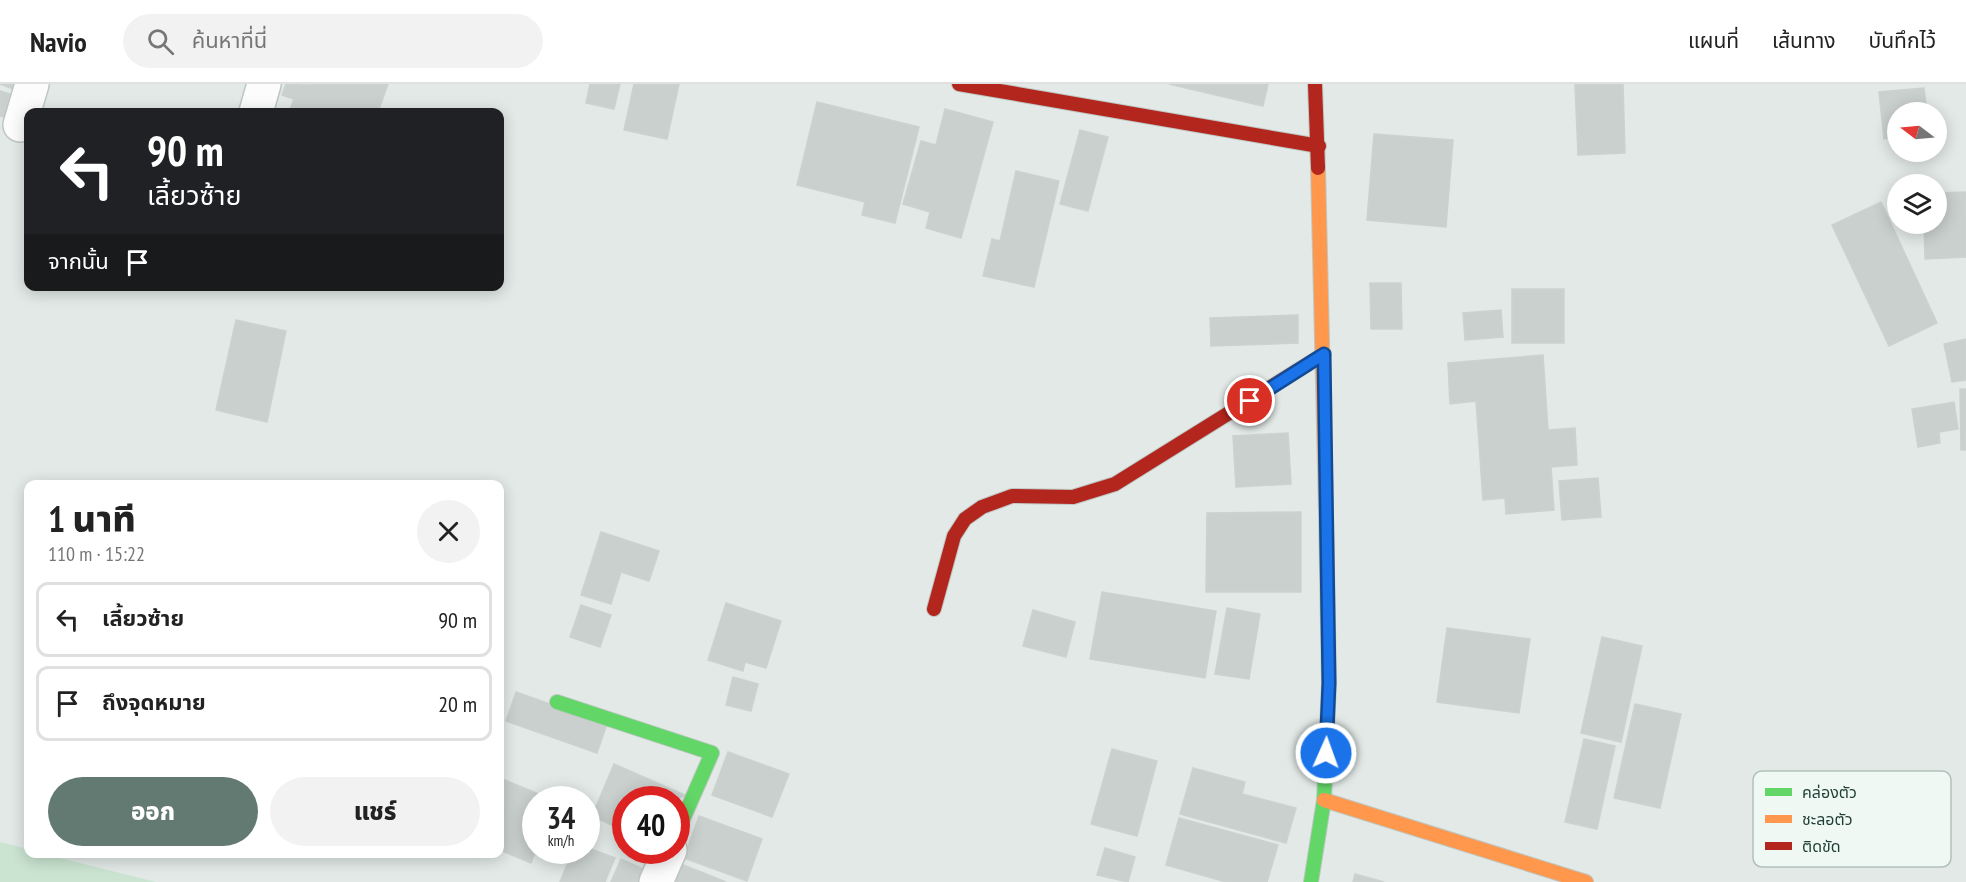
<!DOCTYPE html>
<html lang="th">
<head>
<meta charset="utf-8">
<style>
	body { margin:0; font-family:"PT Sans Narrow","Noto Sans Thai",sans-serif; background:#f2f2f2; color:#222; height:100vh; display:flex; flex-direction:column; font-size:22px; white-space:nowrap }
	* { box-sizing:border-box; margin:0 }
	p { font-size:20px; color:#767676 }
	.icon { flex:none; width:33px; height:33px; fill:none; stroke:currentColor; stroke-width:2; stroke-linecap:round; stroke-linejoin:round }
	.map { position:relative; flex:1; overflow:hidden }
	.drawer { position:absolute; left:24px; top:396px; width:480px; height:378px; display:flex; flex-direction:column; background:#fff; border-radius:12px; box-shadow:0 3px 15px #0003 }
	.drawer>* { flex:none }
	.top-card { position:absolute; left:24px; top:24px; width:480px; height:183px; border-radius:12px; box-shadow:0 3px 15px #0003; background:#202124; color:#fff; overflow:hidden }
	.needle { width:39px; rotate:286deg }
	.fabs { position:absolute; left:1887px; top:18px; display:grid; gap:12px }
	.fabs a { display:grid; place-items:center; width:60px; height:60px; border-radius:50%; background:#fff; box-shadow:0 3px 15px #0003; font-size:30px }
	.speed { position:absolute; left:522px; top:702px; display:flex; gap:12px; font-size:30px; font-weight:700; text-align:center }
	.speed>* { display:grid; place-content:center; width:78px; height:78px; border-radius:50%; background:#fff; box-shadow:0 3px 15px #0003; line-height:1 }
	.speed small { font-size:15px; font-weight:400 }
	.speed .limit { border:9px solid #d22; background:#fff; color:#111 }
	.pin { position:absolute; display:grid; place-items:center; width:51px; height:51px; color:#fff; margin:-26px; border:3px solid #fff; border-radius:50%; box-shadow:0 2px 6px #0007 }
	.me { position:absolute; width:66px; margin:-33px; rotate:2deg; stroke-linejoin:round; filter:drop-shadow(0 0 4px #0008) }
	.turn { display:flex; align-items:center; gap:21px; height:126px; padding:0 24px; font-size:27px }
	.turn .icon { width:78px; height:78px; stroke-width:2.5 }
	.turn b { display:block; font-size:42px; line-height:51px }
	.then { display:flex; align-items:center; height:57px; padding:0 24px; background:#0003; gap:12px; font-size:22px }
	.round { display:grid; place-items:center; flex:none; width:63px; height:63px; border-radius:32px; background:#f2f2f2 }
	.headline { display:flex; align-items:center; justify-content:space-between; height:102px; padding:0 24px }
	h1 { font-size:36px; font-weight:800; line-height:45px }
	.primary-button { display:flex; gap:12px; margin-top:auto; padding:12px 24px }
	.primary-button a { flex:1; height:69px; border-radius:36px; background:#637a73; color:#fff; font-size:24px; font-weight:800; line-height:69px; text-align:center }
	.primary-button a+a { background:#f2f2f2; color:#222 }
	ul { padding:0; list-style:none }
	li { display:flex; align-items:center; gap:18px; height:75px; margin:0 12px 9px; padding:0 12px; border:3px solid #e0e0e0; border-radius:12px }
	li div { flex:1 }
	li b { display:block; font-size:22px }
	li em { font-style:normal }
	header { display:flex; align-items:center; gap:36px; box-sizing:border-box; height:84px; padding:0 30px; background:#fff; border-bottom:2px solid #e0e0e0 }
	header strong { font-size:28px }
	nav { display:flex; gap:33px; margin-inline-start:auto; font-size:21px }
	.search { width:420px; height:54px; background:#f2f2f2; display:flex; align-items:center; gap:15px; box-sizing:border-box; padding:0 21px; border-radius:33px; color:#767676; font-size:22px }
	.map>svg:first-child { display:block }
	.green { fill:#cae4d1 }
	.building { fill:#c9d0cd; stroke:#cbd2cf; stroke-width:1.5 }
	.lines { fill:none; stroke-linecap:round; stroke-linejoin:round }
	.street-casing { stroke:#bfc6c3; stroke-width:36 }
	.fast-casing { stroke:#bec7c3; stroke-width:16 }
	.slow-casing { stroke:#bec7c3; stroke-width:16 }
	.jam-casing { stroke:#bec7c3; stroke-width:16 }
	.street { stroke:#fbfcfb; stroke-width:33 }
	.fast { stroke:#63d668; stroke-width:14 }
	.slow { stroke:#ff974d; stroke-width:14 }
	.jam { stroke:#b3261e; stroke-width:14 }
	.route-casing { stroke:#114b97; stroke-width:15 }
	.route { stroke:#1a73e8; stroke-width:10 }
	.key { fill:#f0f8f4; stroke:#b1c0bb; stroke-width:1.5 }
	.key-label { font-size:16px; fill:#1f3e35 }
</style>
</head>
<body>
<header>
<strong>Navio</strong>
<div class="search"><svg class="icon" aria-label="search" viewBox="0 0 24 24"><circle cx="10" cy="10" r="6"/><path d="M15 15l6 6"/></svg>ค้นหาที่นี่</div>
<nav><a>แผนที่</a><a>เส้นทาง</a><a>บันทึกไว้</a></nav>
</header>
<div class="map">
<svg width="1966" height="798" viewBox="0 0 1966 798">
	<rect width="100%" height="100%" fill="#e2e9e6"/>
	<polygon class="green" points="0,758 28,765 28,770 44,770 156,798 0,798"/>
	<g class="building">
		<polygon points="0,0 20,0 18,7"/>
		<polygon points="286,0 302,1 388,0 378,28 289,28 294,15 282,11"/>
		<polygon points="590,0 620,0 614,25 586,19"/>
		<polygon points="634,0 679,0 667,55 624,46"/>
		<polygon points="1169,0 1268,0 1263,22"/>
		<polygon points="1575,0 1623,0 1625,69 1578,71"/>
		<polygon points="1924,4 1927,28 1898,28 1898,53 1884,55 1879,8"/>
		<polygon points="0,7 17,12 10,35 0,32"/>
		<polygon points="817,18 919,43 895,139 862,131 865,118 797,101"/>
		<polygon points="945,25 993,38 961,154 926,144 930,128 903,120 921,57 936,61"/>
		<polygon points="1080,46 1108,53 1088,127 1060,120"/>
		<polygon points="1374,50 1453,56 1446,143 1367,136"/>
		<polygon points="1016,87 1059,97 1034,203 983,192 992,155 1000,157"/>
		<polygon points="1966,108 1966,173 1925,175 1924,140 1936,140 1936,109"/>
		<polygon points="1881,118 1937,239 1889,262 1832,141"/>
		<polygon points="1370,199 1401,199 1402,245 1371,245"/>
		<rect x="1512" y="205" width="52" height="54"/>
		<polygon points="1501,226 1503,253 1465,256 1463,229"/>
		<polygon points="1298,231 1298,259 1211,262 1210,234"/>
		<polygon points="236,236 286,247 267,338 216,326"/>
		<polygon points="1966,255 1966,296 1952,298 1944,260"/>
		<polygon points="1543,271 1548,346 1575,344 1577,381 1551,383 1554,426 1506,430 1505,414 1483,416 1476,317 1450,320 1448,279"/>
		<polygon points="1960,305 1966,305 1966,366 1961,366"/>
		<polygon points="1954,318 1958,345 1939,348 1940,359 1918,363 1912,325"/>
		<polygon points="1288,349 1291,400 1236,403 1233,352"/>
		<polygon points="1598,394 1601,433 1562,436 1559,397"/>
		<polygon points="1301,428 1301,508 1206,508 1207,429"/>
		<polygon points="601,448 659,467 649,497 621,488 611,520 581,511"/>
		<polygon points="1102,508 1216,527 1205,594 1090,575"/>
		<polygon points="726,519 781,537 766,584 745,578 743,587 708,576"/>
		<polygon points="581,521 611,531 600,563 570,553"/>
		<polygon points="1227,524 1260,530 1249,595 1215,590"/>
		<polygon points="1033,526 1075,538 1066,573 1023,562"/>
		<polygon points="1447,544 1530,555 1519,629 1437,618"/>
		<polygon points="1602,553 1642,562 1621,658 1581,649"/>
		<polygon points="733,593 758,600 751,627 726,621"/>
		<polygon points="516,608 607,640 597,669 506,637"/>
		<polygon points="1635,620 1681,630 1660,724 1614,714"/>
		<polygon points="1584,655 1615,662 1597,745 1565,738"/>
		<polygon points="1112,665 1157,677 1137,752 1091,740"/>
		<polygon points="728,668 789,690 772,733 712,711"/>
		<polygon points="614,680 685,711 676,716 626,716 625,747 592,732"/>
		<polygon points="1193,684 1245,698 1242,710 1296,724 1286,759 1180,730"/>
		<polygon points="500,694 553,716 536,716 536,766 531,779 500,766"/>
		<polygon points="699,732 762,755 747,797 684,774"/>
		<polygon points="1179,734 1278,761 1267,798 1226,798 1166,781"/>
		<polygon points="586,763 615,774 605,798 560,798 573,766 586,766"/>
		<polygon points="1105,764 1135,773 1128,798 1097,791"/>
		<polygon points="621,775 650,788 645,798 611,798"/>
		<polygon points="681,780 726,798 674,798"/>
		<polygon points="1355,790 1384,798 1353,798"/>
	</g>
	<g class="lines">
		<g class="street-casing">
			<g id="street">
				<polyline points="256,28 264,0"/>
				<polyline points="20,41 32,0"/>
				<polyline points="656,798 670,766"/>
			</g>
		</g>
		<g class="fast-casing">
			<g id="fast">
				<polyline points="557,618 712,669 676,751"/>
				<polyline points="1311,798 1324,716 1329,599 1326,428"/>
			</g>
		</g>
		<g class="slow-casing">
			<g id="slow">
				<polyline points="1318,84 1326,428"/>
				<polyline points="1324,716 1586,798"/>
			</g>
		</g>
		<g class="jam-casing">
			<g id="jam">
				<polyline points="959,0 1319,62"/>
				<polyline points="1315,0 1318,84"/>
				<polyline points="934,525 954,452 965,435 982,423 1012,412 1073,413 1115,400 1324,270"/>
			</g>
		</g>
		<use href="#street" class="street"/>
		<use href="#fast" class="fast"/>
		<use href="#slow" class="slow"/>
		<use href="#jam" class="jam"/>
	</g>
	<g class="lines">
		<g class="route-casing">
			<polyline id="route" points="1250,317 1324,270 1329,599 1326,669"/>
		</g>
		<use href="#route" class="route"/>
	</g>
	<rect x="1753" y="687" width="198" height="96" rx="9" class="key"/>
	<rect x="1765" y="704" width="27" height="8" fill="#63d668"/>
	<rect x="1765" y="731" width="27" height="8" fill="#ff974d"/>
	<rect x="1765" y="758" width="27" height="8" fill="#b3261e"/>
	<g class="key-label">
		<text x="1802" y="714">คล่องตัว</text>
		<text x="1802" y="741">ชะลอตัว</text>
		<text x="1802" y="768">ติดขัด</text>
	</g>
</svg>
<div class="fabs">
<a><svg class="needle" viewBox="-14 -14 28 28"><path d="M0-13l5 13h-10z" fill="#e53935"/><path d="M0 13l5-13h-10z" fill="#767676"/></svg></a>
<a><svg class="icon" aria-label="layers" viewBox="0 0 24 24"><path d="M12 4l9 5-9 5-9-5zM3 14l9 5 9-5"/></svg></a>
</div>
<div class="speed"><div>34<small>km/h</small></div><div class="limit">40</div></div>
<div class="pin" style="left:1250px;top:317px;background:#d93025"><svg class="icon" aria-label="arrive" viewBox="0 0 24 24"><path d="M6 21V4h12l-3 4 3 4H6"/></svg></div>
<svg class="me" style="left:1326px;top:669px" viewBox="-20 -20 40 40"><circle r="17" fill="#1a73e8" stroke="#fff" stroke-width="3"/><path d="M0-11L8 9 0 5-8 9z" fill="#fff"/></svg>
<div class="top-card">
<div class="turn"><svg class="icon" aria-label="left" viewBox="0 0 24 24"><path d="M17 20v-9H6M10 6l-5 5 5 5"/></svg><div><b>90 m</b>เลี้ยวซ้าย</div></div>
<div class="then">จากนั้น<svg class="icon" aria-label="arrive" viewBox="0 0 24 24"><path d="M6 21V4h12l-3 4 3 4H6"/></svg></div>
</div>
<section class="drawer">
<div class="headline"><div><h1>1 นาที</h1><p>110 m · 15:22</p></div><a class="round"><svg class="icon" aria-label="close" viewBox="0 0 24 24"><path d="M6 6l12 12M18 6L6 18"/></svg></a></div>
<ul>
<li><svg class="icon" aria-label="left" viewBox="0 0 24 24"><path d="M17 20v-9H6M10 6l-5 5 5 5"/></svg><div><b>เลี้ยวซ้าย</b></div><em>90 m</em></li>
<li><svg class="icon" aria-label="arrive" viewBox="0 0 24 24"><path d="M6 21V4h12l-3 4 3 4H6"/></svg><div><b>ถึงจุดหมาย</b></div><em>20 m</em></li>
</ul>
<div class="primary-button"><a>ออก</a><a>แชร์</a></div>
</section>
</div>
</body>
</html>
